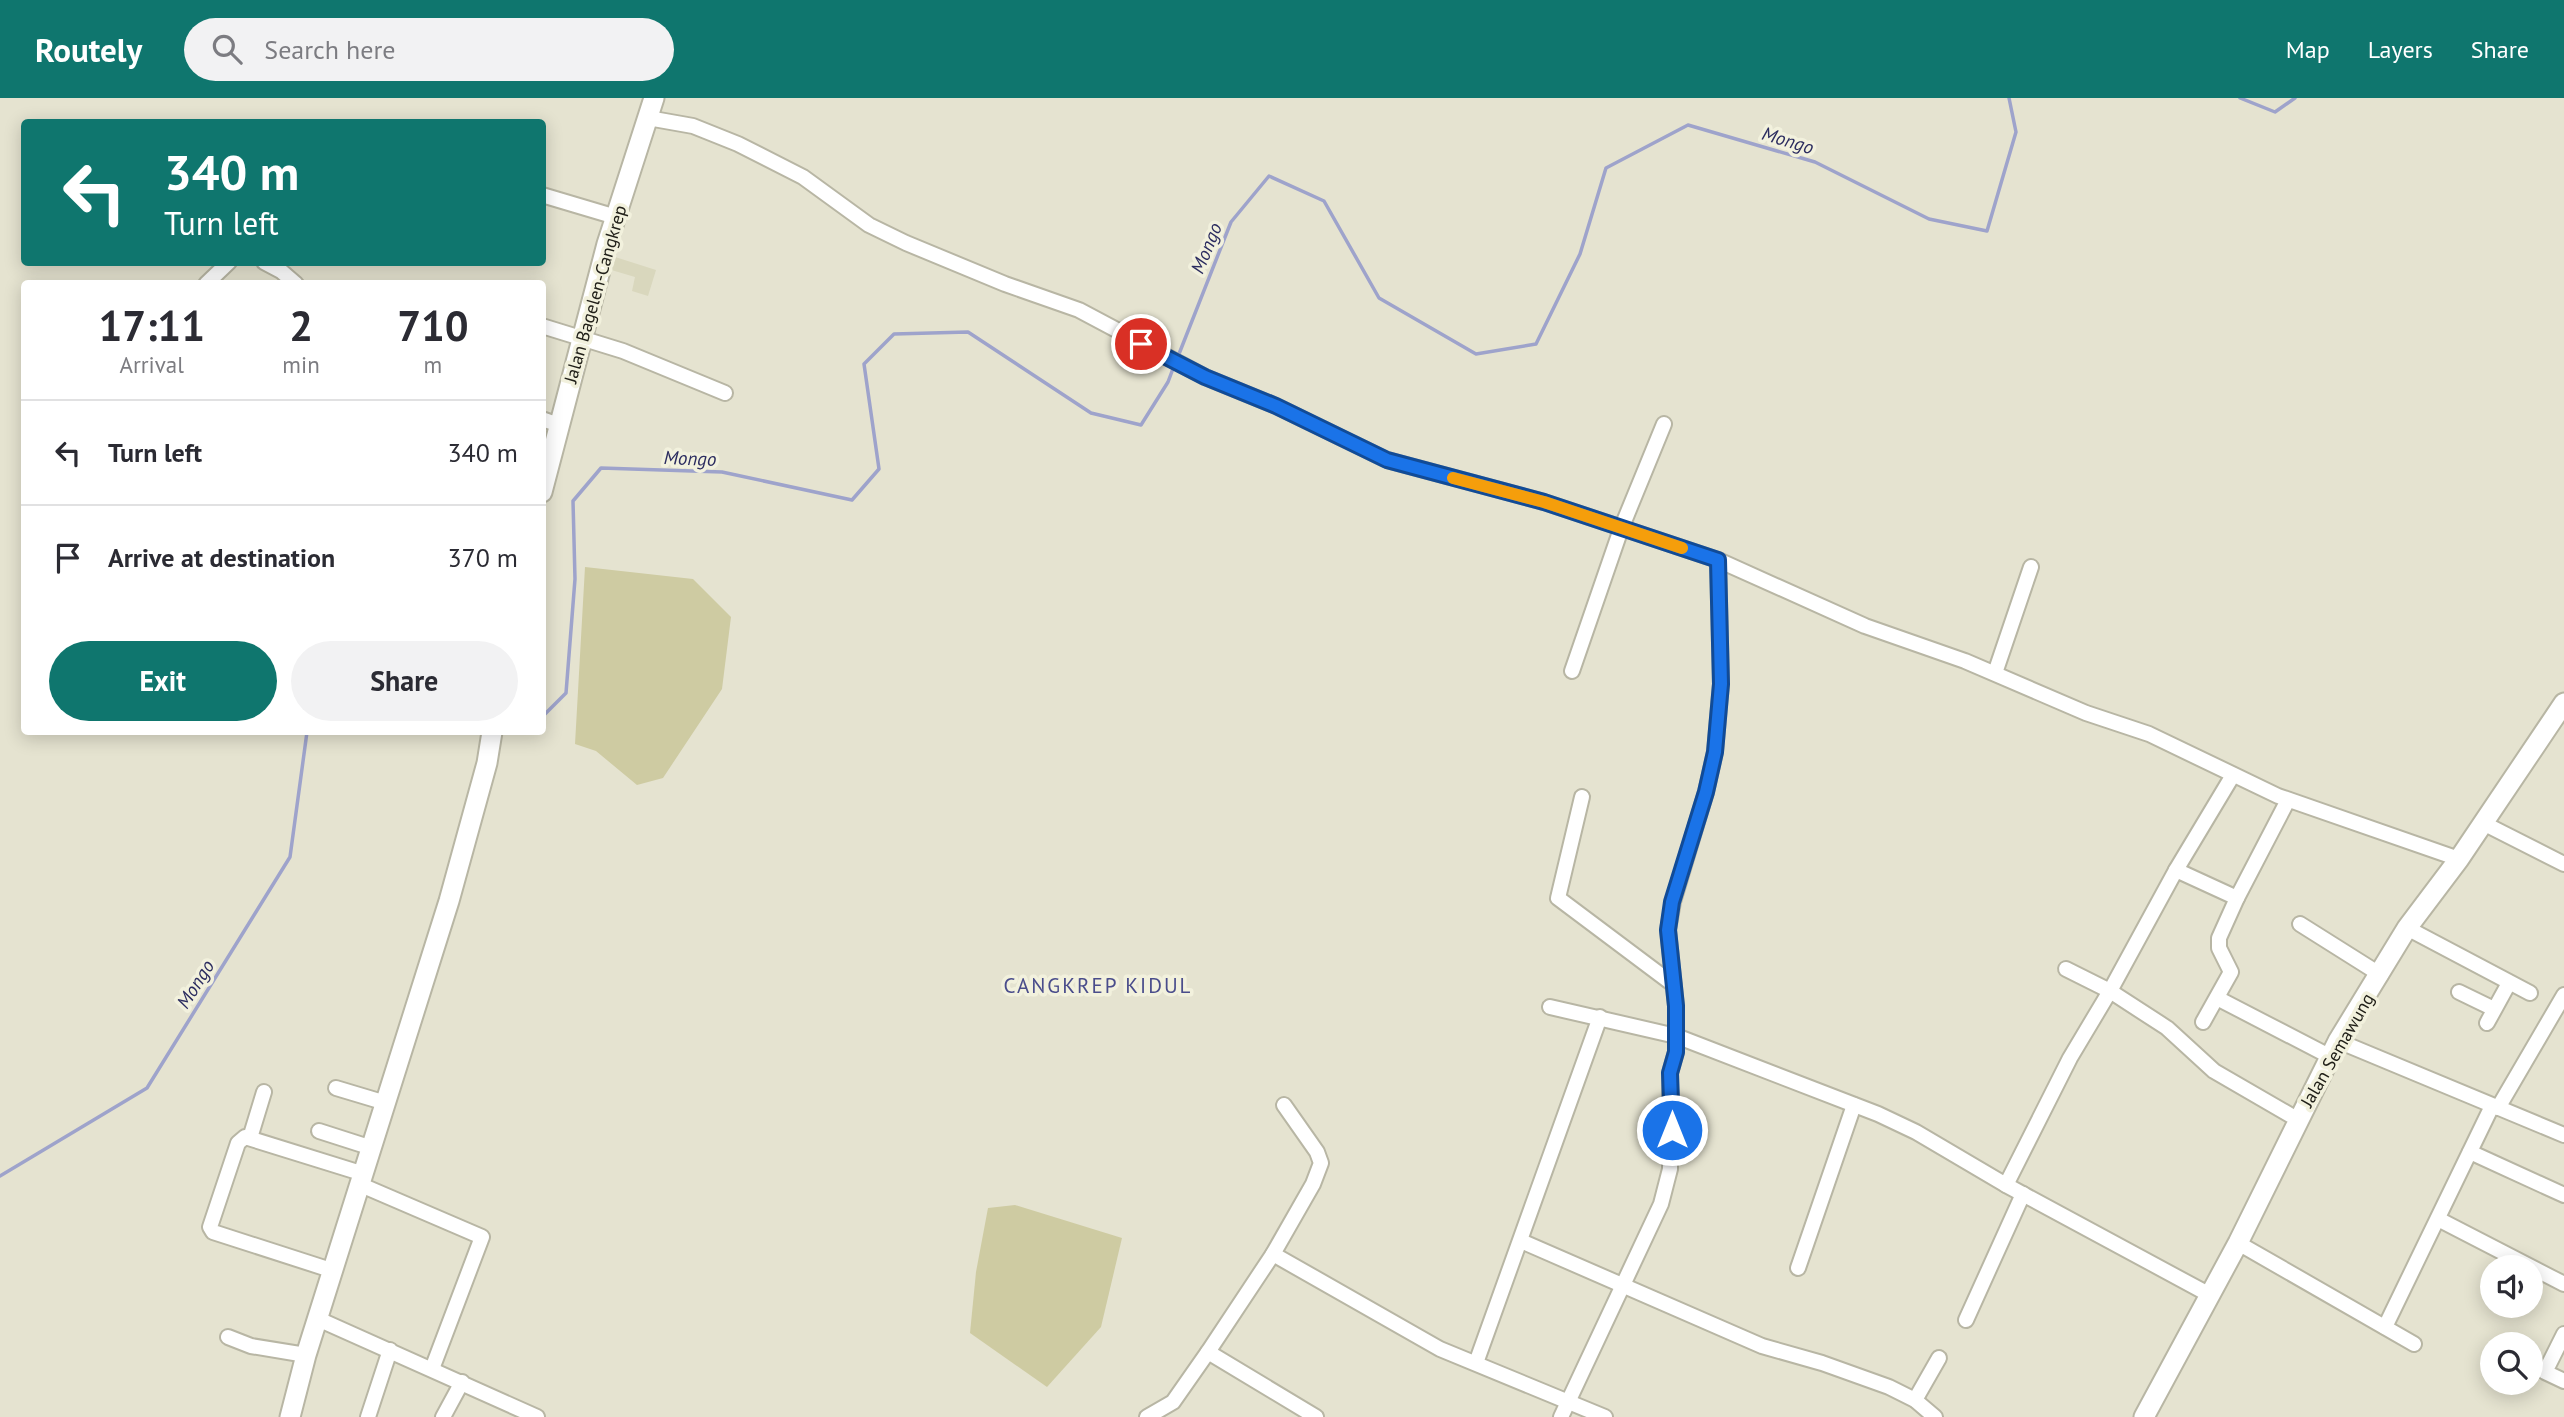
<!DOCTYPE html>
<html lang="en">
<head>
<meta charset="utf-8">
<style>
	body { margin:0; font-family:"PT Sans",sans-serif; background:#f2f2f3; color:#2b2b33; height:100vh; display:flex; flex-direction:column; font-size:26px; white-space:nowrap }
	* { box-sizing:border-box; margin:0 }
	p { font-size:23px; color:#7c7c81 }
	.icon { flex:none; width:38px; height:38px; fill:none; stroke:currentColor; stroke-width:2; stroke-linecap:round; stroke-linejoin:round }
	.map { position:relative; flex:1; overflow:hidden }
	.side { position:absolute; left:21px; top:182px; width:525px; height:455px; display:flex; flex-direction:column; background:#fff; border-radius:7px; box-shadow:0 4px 18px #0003 }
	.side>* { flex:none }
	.guide { position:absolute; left:21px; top:21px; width:525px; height:147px; border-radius:7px; box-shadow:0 4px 18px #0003; background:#0f766e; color:#fff; overflow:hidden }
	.buttons { position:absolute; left:2480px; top:1157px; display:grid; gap:14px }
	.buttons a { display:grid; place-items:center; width:63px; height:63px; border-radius:50%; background:#fff; box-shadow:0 4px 18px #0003; font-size:35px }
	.pin { position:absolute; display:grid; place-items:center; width:60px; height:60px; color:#fff; margin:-30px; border:4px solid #fff; border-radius:50%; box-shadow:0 2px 7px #0007 }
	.me { position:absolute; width:77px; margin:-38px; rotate:0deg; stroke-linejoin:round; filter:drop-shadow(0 0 5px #0008) }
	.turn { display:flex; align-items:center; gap:24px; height:147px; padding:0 28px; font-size:32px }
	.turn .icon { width:91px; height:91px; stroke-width:2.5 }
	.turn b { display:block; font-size:49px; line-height:60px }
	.eta { display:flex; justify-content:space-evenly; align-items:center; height:119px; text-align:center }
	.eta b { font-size:42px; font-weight:700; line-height:49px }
	.cta { display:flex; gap:14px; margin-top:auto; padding:14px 28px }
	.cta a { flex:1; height:80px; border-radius:42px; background:#0f766e; color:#fff; font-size:28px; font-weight:700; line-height:80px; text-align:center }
	.cta a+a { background:#f2f2f3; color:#2b2b33 }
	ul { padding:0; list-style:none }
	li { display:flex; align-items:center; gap:21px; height:105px; padding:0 28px; border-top:2px solid #e1e1e2 }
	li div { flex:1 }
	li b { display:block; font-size:26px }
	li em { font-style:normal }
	header { display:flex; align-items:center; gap:42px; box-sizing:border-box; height:98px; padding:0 35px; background:#0f766e; color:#fff }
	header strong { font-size:33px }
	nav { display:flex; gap:38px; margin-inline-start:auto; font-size:24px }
	.search { width:490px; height:63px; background:#f2f2f3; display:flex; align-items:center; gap:18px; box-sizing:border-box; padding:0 24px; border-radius:38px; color:#7c7c81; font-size:26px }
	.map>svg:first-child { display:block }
	.built { fill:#d9d7bd }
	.green { fill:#cecba2 }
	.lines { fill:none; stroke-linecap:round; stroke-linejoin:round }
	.stream { stroke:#9ea3cb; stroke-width:3.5 }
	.street-casing { stroke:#b8b6a4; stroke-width:18 }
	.secondary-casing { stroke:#b8b6a4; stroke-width:23 }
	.street { stroke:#fff; stroke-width:14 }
	.secondary { stroke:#fff; stroke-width:19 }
	.route-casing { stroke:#114b97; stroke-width:18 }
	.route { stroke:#1a73e8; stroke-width:12 }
	.slow { stroke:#f59e0b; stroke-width:12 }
	.labels { text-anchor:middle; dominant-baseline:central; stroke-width:7; stroke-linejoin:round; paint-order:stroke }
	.street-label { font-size:18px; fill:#212019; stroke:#f2f1dd }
	.water-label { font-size:19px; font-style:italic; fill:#2b2c5f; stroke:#f2f1dd }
	.quarter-label { font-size:21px; letter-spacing:2px; fill:#4a4d8b; stroke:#f2f1dd }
</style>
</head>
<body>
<header>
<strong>Routely</strong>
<div class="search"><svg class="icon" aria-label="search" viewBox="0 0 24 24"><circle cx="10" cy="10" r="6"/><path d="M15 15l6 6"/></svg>Search here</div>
<nav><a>Map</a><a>Layers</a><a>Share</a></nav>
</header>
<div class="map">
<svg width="2564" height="1319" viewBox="0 0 2564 1319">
	<rect width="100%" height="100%" fill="#e5e3d0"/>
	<polygon class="built" points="612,158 656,172 648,198 632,193 635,179 608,171"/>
	<g class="green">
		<polygon points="585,469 693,481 731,519 722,591 663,680 637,687 596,653 575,646"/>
		<polygon points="1015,1107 1122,1140 1101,1229 1047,1289 970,1235 976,1174 988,1110"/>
	</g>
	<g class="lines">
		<g class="stream">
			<polyline points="2240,0 2275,14 2295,0"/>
			<polyline points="1177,261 1231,124 1269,78 1324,103 1379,200 1476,256 1536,246 1580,156 1606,70 1688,27 1815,64 1929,121 1987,133 2016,34 2009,0"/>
			<polyline points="542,619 566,595 575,481 573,403 601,370 722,374 852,402 879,371 864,266 894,236 968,234 1091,315 1141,327 1168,284 1174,268"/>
			<polyline points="455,634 456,634"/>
			<polyline points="0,1078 147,990 290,759 307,634"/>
		</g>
		<g class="street-casing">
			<g id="street">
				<polyline points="648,20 693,28 738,46 803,79 869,127 906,145 1005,186 1079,212 1205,279 1276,308 1387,362 1544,404 1718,462 1865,528 1965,563 2086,615 2149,636 2278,698 2459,761"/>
				<polyline points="542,97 616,119"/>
				<polyline points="264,164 281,173 296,186"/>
				<polyline points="206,186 229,164"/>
				<polyline points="542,228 623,253 725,295"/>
				<polyline points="542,321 559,327"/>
				<polyline points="1572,573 1621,431 1664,326"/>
				<polyline points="1995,575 2031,469"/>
				<polyline points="1582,699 1558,800 1674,887"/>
				<polyline points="2483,725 2564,766"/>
				<polyline points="2176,772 2237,800 2288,702"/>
				<polyline points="2300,826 2381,877"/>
				<polyline points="2407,830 2530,895"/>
				<polyline points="2066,871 2110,893 2176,772 2233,677"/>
				<polyline points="2459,894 2494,911"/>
				<polyline points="2217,900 2331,959"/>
				<polyline points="1550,909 1676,938 1878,1016 1916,1034 2006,1087 2210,1197"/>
				<polyline points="2203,924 2231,874 2219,850 2219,840 2237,800"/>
				<polyline points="2487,925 2509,885"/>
				<polyline points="2338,943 2564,1037"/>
				<polyline points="336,990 386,1005"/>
				<polyline points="1284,1007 1317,1054 1321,1065 1313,1086 1273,1156 1208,1254 1316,1319"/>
				<polyline points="2498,1010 2564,897"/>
				<polyline points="319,1033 372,1050"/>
				<polyline points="250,1040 264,994"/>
				<polyline points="2470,1054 2564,1097"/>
				<polyline points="361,1087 482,1139 432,1271"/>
				<polyline points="2006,1087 2070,960 2110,893 2167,930 2214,973 2297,1021"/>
				<polyline points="2438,1121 2564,1186"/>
				<polyline points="1521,1143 1762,1248 1822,1265 1889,1289 1915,1302 1935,1319"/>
				<polyline points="2238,1145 2414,1246"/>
				<polyline points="1273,1156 1440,1251 1605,1319"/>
				<polyline points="1798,1170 1854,1007"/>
				<polyline points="334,1173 213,1134 210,1129 238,1045 245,1039 364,1076"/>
				<polyline points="318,1221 537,1319"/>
				<polyline points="1966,1222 2023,1096"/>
				<polyline points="2385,1229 2492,1008"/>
				<polyline points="2564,1236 2545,1274 2564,1283"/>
				<polyline points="228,1239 251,1248 306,1257"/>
				<polyline points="1476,1265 1600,919"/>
				<polyline points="1915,1302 1939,1260"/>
				<polyline points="368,1319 390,1252"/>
				<polyline points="443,1319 462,1284"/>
				<polyline points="1147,1319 1173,1304 1208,1254"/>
				<polyline points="1561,1319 1661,1106 1670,1071 1670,975 1676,954 1676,908 1668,832 1673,804 1706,694 1715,654 1721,586 1718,462"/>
			</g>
		</g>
		<g class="secondary-casing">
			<g id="secondary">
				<polyline points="542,394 607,146 654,0"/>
				<polyline points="290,1319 306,1257 449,803 487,665 492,634"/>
				<polyline points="2144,1319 2238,1145 2338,943 2407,830 2459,761 2564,605"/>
			</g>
		</g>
		<use href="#street" class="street"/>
		<use href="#secondary" class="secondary"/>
	</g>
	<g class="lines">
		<g class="route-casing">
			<polyline id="route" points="1141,246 1205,279 1276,308 1387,362 1544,404 1718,462 1721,586 1715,654 1706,694 1672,804 1668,832 1676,908 1676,954 1670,975 1672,1032"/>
		</g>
		<use href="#route" class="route"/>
		<polyline class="slow" points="1453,380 1544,404 1682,450"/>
	</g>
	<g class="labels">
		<g class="street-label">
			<text transform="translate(595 196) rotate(-74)">Jalan Bagelen-Cangkrep</text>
			<text transform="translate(2337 952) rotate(-60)">Jalan Semawung</text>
		</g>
		<g class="water-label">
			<text transform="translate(1788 42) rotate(17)">Mongo</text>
			<text transform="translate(1206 150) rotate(-68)">Mongo</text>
			<text transform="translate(690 360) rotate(2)">Mongo</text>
			<text transform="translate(195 886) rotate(-58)">Mongo</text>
		</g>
		<g class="quarter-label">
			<text x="1098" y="887">CANGKREP KIDUL</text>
		</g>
	</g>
</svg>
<div class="buttons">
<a><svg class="icon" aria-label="sound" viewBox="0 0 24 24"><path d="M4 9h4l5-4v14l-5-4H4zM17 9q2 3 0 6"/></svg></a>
<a><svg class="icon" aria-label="search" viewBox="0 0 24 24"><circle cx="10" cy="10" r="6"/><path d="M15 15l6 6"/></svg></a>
</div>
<div class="pin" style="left:1141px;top:246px;background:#d93025"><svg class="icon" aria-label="arrive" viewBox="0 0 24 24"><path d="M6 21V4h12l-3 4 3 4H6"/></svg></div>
<svg class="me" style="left:1672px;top:1032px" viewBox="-20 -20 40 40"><circle r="17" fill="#1a73e8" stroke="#fff" stroke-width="3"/><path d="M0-11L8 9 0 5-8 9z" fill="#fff"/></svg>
<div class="guide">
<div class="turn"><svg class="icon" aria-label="left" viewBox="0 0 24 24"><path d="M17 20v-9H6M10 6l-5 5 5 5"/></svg><div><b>340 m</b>Turn left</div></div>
</div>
<section class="side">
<div class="eta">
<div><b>17:11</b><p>Arrival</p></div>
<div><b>2</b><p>min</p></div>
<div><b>710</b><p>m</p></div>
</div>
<ul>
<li><svg class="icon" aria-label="left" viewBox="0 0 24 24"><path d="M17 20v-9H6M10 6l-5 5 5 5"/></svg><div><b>Turn left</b></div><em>340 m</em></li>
<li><svg class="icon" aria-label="arrive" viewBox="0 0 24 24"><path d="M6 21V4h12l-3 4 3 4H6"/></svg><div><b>Arrive at destination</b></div><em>370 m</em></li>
</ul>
<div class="cta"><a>Exit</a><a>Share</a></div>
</section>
</div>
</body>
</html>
